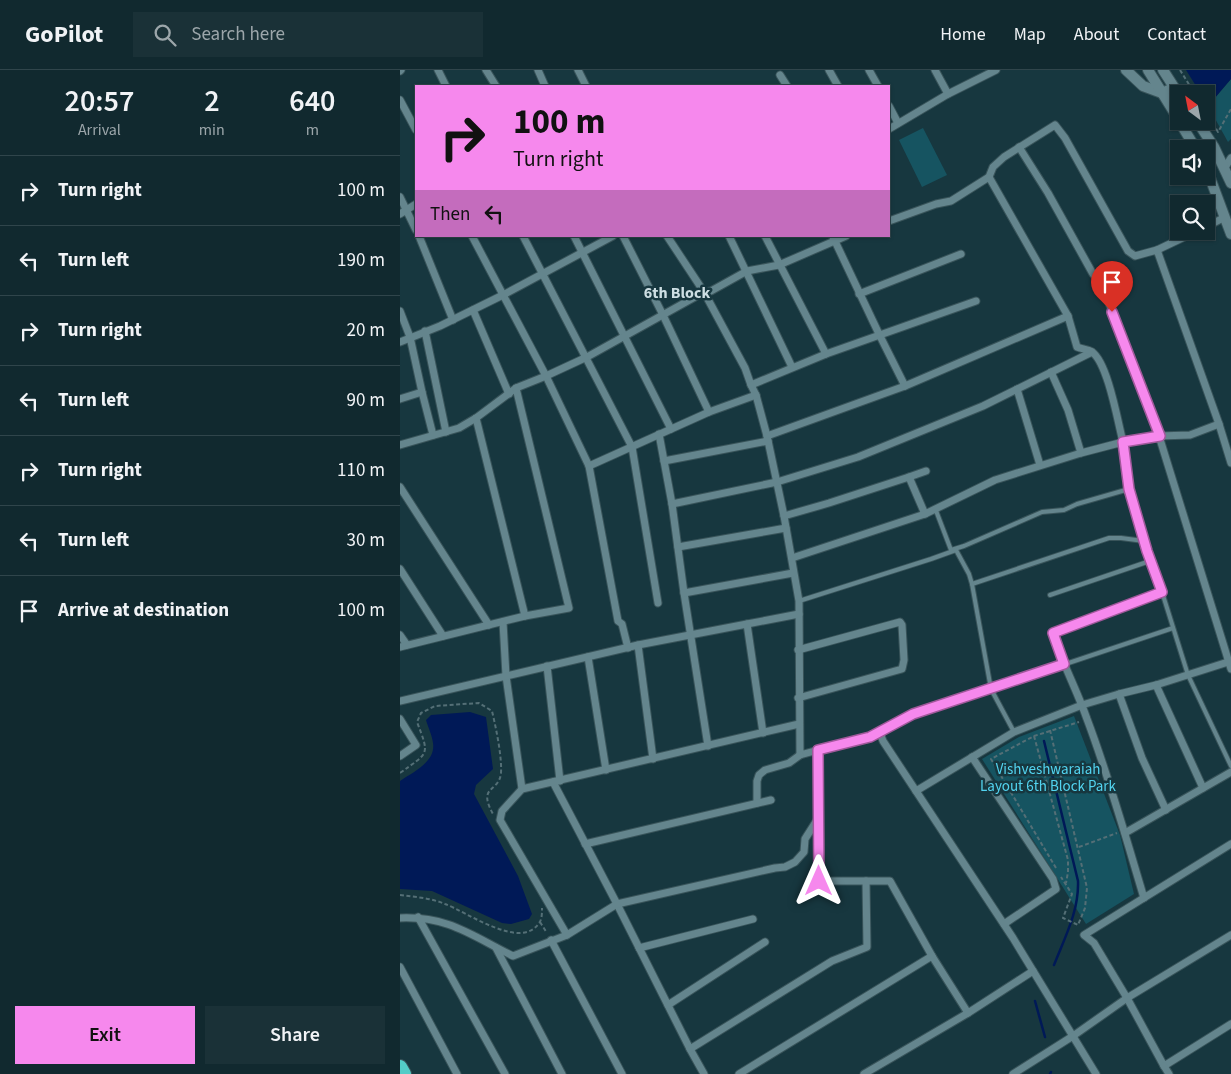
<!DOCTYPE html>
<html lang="en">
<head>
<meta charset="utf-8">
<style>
	body { margin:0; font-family:"Source Sans 3",sans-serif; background:#1a3137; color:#f1f3f6; height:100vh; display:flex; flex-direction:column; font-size:19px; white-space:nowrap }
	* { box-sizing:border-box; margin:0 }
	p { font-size:16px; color:#9ca6aa }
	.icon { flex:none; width:28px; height:28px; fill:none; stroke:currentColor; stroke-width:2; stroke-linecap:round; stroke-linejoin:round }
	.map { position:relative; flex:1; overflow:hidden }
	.side { display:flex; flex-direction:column; background:#11292f; width:400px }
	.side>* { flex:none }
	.banner { position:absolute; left:15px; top:15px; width:475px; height:152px; border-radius:0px; box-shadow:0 1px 4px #0004,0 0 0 1px #30454b; background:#f688ed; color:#111; overflow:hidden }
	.needle { width:32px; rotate:328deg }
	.tools { position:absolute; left:770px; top:15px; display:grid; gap:10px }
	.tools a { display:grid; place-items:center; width:45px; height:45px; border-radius:0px; background:#11292f; box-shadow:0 1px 4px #0004,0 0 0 1px #30454b; font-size:25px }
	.pin { position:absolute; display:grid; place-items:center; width:42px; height:42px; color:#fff; margin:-51px -21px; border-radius:50% 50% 50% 0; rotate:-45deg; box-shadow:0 0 5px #0007 }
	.pin .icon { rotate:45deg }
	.me { position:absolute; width:55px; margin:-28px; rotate:0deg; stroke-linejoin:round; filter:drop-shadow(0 0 4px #0008) }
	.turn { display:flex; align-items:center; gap:18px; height:105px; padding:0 15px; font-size:22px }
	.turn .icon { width:65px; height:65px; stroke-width:2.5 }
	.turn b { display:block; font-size:35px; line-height:42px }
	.then { display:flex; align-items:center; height:48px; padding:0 15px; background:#0003; gap:10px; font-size:19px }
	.eta { display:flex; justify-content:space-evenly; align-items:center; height:85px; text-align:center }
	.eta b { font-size:30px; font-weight:600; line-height:35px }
	.action { display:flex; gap:10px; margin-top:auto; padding:10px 15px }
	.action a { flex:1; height:58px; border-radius:0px; background:#f688ed; color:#111; font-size:20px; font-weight:600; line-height:58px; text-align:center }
	.action a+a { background:#1a3137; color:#f1f3f6 }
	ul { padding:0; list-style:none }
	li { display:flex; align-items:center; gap:15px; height:70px; padding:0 15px; border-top:1px solid #30454b }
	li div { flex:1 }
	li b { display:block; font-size:19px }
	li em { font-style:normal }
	header { display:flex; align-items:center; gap:30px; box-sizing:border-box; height:70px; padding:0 25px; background:#11292f; border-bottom:1px solid #30454b }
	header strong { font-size:24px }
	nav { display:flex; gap:28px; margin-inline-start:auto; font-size:18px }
	.search { width:350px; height:45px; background:#1a3137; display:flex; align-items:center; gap:12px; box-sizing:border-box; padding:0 18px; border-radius:0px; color:#9ca6aa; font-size:19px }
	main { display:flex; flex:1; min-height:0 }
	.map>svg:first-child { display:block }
	.green { fill:#165461 }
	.water { fill:#001957 }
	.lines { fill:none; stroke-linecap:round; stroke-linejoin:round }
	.stream { stroke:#001957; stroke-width:2.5 }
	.lane-casing { stroke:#39545a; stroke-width:6 }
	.street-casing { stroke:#39545a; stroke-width:9 }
	.secondary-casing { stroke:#39545a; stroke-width:12 }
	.highway-casing { stroke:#39545a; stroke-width:16 }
	.path { stroke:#546f76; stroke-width:2; stroke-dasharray:4 2.5; stroke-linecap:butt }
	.lane { stroke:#64858d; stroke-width:4 }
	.street { stroke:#64858d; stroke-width:7 }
	.secondary { stroke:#64858d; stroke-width:10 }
	.highway { stroke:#53ccc7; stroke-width:14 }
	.route-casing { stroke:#a0589a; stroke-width:12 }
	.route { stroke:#f688ed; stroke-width:9 }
	.labels { text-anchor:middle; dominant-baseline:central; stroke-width:5; stroke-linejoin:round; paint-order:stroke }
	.park-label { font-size:15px; fill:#53d4f0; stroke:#17373f }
	.neighbourhood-label { font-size:16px; font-weight:bold; fill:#cddee3; stroke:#17373f }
</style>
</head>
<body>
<header>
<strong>GoPilot</strong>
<div class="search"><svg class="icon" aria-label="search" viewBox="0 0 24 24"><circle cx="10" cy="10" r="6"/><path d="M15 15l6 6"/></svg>Search here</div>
<nav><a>Home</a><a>Map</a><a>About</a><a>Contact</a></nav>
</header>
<main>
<section class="side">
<div class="eta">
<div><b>20:57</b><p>Arrival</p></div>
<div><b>2</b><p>min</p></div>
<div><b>640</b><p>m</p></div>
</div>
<ul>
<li><svg class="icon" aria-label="right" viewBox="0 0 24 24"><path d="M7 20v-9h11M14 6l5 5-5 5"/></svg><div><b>Turn right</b></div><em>100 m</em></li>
<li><svg class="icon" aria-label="left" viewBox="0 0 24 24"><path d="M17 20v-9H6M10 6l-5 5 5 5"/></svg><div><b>Turn left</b></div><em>190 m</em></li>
<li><svg class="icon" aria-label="right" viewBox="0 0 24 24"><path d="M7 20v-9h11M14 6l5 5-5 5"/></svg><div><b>Turn right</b></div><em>20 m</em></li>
<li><svg class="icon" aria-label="left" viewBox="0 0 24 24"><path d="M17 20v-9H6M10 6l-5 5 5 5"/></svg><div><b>Turn left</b></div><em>90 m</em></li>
<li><svg class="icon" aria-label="right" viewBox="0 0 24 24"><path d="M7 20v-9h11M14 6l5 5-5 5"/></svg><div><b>Turn right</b></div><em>110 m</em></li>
<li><svg class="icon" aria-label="left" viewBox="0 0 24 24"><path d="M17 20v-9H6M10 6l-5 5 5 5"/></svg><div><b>Turn left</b></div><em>30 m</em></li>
<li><svg class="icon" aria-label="arrive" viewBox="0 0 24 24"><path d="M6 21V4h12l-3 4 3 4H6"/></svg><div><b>Arrive at destination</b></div><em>100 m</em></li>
</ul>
<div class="action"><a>Exit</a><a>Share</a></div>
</section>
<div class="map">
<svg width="831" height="1004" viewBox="0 0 831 1004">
	<rect width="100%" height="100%" fill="#17373f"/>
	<g class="green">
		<polygon points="831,9 831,69 828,72 808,36"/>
		<polygon points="523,58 547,105 522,117 499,70"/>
		<polygon points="674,646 720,765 734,824 686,854 582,689 619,667"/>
	</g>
	<g class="water">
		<polygon points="786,0 831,0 831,9 808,36 806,33 806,24 801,24"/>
		<path d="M70,642L86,647L93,699L76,715L74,724L118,806L132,844L129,849L111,854L102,853L32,821L0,819V711C13,702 36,692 33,673C32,665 28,657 26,650L31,645Z"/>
	</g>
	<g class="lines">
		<g class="stream">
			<path d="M644,671L678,811C679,841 665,867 654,895"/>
			<polyline points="635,931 645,967"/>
			<polyline points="650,1004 651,1002"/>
		</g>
		<g class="lane-casing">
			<g id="lane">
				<polyline points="723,372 729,419 744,471 762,522 788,605 831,696"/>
				<polyline points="535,438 551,480 564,476 642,442 664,440 677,434 729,419"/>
				<polyline points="572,514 709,468 721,468 744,471"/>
				<polyline points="650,525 750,491"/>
				<polyline points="399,531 531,489 556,480 569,504 572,514 591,619 614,662"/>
				<polyline points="653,563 762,522"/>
				<polyline points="480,663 513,645 773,558"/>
			</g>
		</g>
		<g class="street-casing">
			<g id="street">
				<polyline points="38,0 46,16"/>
				<polyline points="86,0 96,16"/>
				<polyline points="138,0 145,16"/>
				<polyline points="178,0 186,16"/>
				<polyline points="429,0 438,16"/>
				<polyline points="469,0 478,16"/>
				<polyline points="535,0 548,24"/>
				<polyline points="0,1 1,0"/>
				<polyline points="380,5 387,16"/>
				<polyline points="0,30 16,60"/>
				<polyline points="489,36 498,53"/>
				<polyline points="489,59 548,24 596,0"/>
				<polyline points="619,77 648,123 693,204 701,212 759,366 831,599"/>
				<polyline points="824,99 831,88"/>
				<polyline points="0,127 16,160"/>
				<polyline points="0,144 16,134"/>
				<polyline points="489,151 536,134 551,131 589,107 593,97 604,87 655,55 665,68 728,181 735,186 757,180 819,354 831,393"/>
				<polyline points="806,157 825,147"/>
				<polyline points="19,166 53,250"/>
				<polyline points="72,166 146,306 189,396"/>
				<polyline points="123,166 232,377 258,533"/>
				<polyline points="174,166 271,359"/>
				<polyline points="223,166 263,245 309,342"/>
				<polyline points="267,166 304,222 345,298 351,315 356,325 367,366 384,446 399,531 400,685 480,663 483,671 613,868 696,1004"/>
				<polyline points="329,166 392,297"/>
				<polyline points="365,166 426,284"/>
				<polyline points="433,167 479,264 505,316"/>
				<polyline points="757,180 797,161"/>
				<polyline points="459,224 561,184"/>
				<polyline points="73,240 109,324"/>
				<polyline points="0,241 10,267 22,322 0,329"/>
				<polyline points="25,261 46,362"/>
				<polyline points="0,272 40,256 103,225 213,166"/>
				<polyline points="651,302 668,340 681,383"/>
				<polyline points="351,315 426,284 576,231"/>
				<polyline points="617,319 640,395"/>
				<polyline points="22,322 33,365"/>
				<polyline points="76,348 125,546"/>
				<polyline points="259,364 272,434 284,523 308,676"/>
				<polyline points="367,366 505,316 668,246"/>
				<polyline points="723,372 759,366 790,365 819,354"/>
				<polyline points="0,375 59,358 76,348 116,318 146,306 187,287 304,222 311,221 347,201 379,195 446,166"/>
				<polyline points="264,391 368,371"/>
				<polyline points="0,417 89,555"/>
				<polyline points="272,434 377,412 458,387 583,336 692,282"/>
				<polyline points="525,444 509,407 526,401"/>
				<polyline points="384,446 429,433 509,407"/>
				<polyline points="278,477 386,458"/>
				<path d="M392,488L525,444L595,410L681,383L723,372C718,353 708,293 692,282C689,279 681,279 677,277L668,246L589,107"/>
				<polyline points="0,499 43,566"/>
				<polyline points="284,523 393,503"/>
				<polyline points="103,552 106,606 122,719"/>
				<polyline points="347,554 399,544"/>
				<path d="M653,563C662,593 677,620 687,649C709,707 726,768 744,828"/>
				<polyline points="0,565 7,575"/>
				<polyline points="238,575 253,689"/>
				<polyline points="0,577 125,546 169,538 116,318"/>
				<polyline points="228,578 222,554 218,551 189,396 309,342 356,325"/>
				<polyline points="188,587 206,700"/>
				<polyline points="147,596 160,711"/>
				<polyline points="756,615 803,718"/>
				<polyline points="719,624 742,688 766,740"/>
				<polyline points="398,628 502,599 504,590 502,555 500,552 398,580"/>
				<polyline points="0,631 238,575 347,554 363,663"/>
				<polyline points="0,649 16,675 0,686"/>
				<polyline points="572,687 653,809 656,819 604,854"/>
				<polyline points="153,712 217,834 290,979 304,1004"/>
				<polyline points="516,721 614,662 682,635 719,624 756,615 831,591"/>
				<polyline points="357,733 357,711 359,705 365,700 389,693 400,685"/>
				<polyline points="725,763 831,702"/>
				<polyline points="185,774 371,730"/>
				<polyline points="831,774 684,865 694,873 727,928 764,996 831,954"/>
				<polyline points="466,811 490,811 532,886 568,943 633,901"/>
				<polyline points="18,847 105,1004"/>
				<path d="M0,848C49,846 72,866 113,886L167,865L217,834L375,798L385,797L395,792L404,782L405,769L419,747"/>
				<polyline points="167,865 100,750 102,741 122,719 399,654"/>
				<polyline points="151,870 222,1004"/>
				<polyline points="96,878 162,1004"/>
				<polyline points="239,878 353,849"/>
				<polyline points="0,897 57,1004"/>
				<polyline points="268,935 365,872"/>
				<polyline points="290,979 432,891 467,877 466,811 419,811 418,680"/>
				<polyline points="764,996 769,1004"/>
				<polyline points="339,1004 532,886"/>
				<polyline points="464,1004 568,943"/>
				<polyline points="613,1004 673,966 727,928 831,865"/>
			</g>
		</g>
		<g class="secondary-casing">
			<g id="secondary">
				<polyline points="726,0 743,16 762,23 773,18"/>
				<polyline points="748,0 779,50"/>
				<polyline points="763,0 779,25"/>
				<polyline points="779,51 796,79"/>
				<polyline points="797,51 814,77 831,113"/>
				<polyline points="806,97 831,164"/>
			</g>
		</g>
		<g class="highway-casing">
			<polyline id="highway" points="0,997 4,1004"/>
		</g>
		<g class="path">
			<polyline points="780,0 795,24"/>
			<polyline points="806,42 818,62 831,39"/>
			<polyline points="650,660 687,818 685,838 678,855 663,848 672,824 661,807"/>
			<polyline points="634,666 668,790 668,802 666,813"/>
			<path d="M0,703C29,682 30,686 17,652L21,643L35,636L79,633L92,641C96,658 102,686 101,703C99,723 77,715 93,744"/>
			<polyline points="679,777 717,763"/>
			<polyline points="656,798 591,689 634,666 679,652"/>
			<path d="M0,825C15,827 31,828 45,834C67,842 121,881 139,853C142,850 142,843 142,838"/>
			<polyline points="140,852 147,863"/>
		</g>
		<use href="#lane" class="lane"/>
		<use href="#street" class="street"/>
		<use href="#secondary" class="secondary"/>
		<use href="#highway" class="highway"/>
	</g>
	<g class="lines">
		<g class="route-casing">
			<polyline id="route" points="419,811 418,680 470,667 513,644 664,594 653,563 762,522 747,481 729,419 723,372 760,366 712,242"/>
		</g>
		<use href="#route" class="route"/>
	</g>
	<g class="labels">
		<g class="park-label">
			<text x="648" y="699">Vishveshwaraiah<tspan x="648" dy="17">Layout 6th Block Park</tspan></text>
		</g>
		<g class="neighbourhood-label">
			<text x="277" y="223">6th Block</text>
		</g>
	</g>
</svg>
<div class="tools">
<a><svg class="needle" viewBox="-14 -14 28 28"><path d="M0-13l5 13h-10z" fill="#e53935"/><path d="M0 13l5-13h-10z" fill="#9ca6aa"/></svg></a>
<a><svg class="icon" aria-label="sound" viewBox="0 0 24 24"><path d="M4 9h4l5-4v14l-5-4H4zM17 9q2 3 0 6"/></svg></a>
<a><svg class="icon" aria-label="search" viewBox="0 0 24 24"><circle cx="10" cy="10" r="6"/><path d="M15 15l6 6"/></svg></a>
</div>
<div class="pin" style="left:712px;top:242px;background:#d93025"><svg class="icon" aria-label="arrive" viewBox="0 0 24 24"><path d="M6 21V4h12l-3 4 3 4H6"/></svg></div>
<svg class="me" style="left:419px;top:811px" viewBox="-20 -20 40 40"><path d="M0-17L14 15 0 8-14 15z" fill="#f688ed" stroke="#fff" stroke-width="4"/></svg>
<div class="banner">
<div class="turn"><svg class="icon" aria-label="right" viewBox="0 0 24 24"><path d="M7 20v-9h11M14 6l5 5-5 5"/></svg><div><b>100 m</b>Turn right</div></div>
<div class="then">Then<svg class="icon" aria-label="left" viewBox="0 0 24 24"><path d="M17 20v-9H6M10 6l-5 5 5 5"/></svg></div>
</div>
</div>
</main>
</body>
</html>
